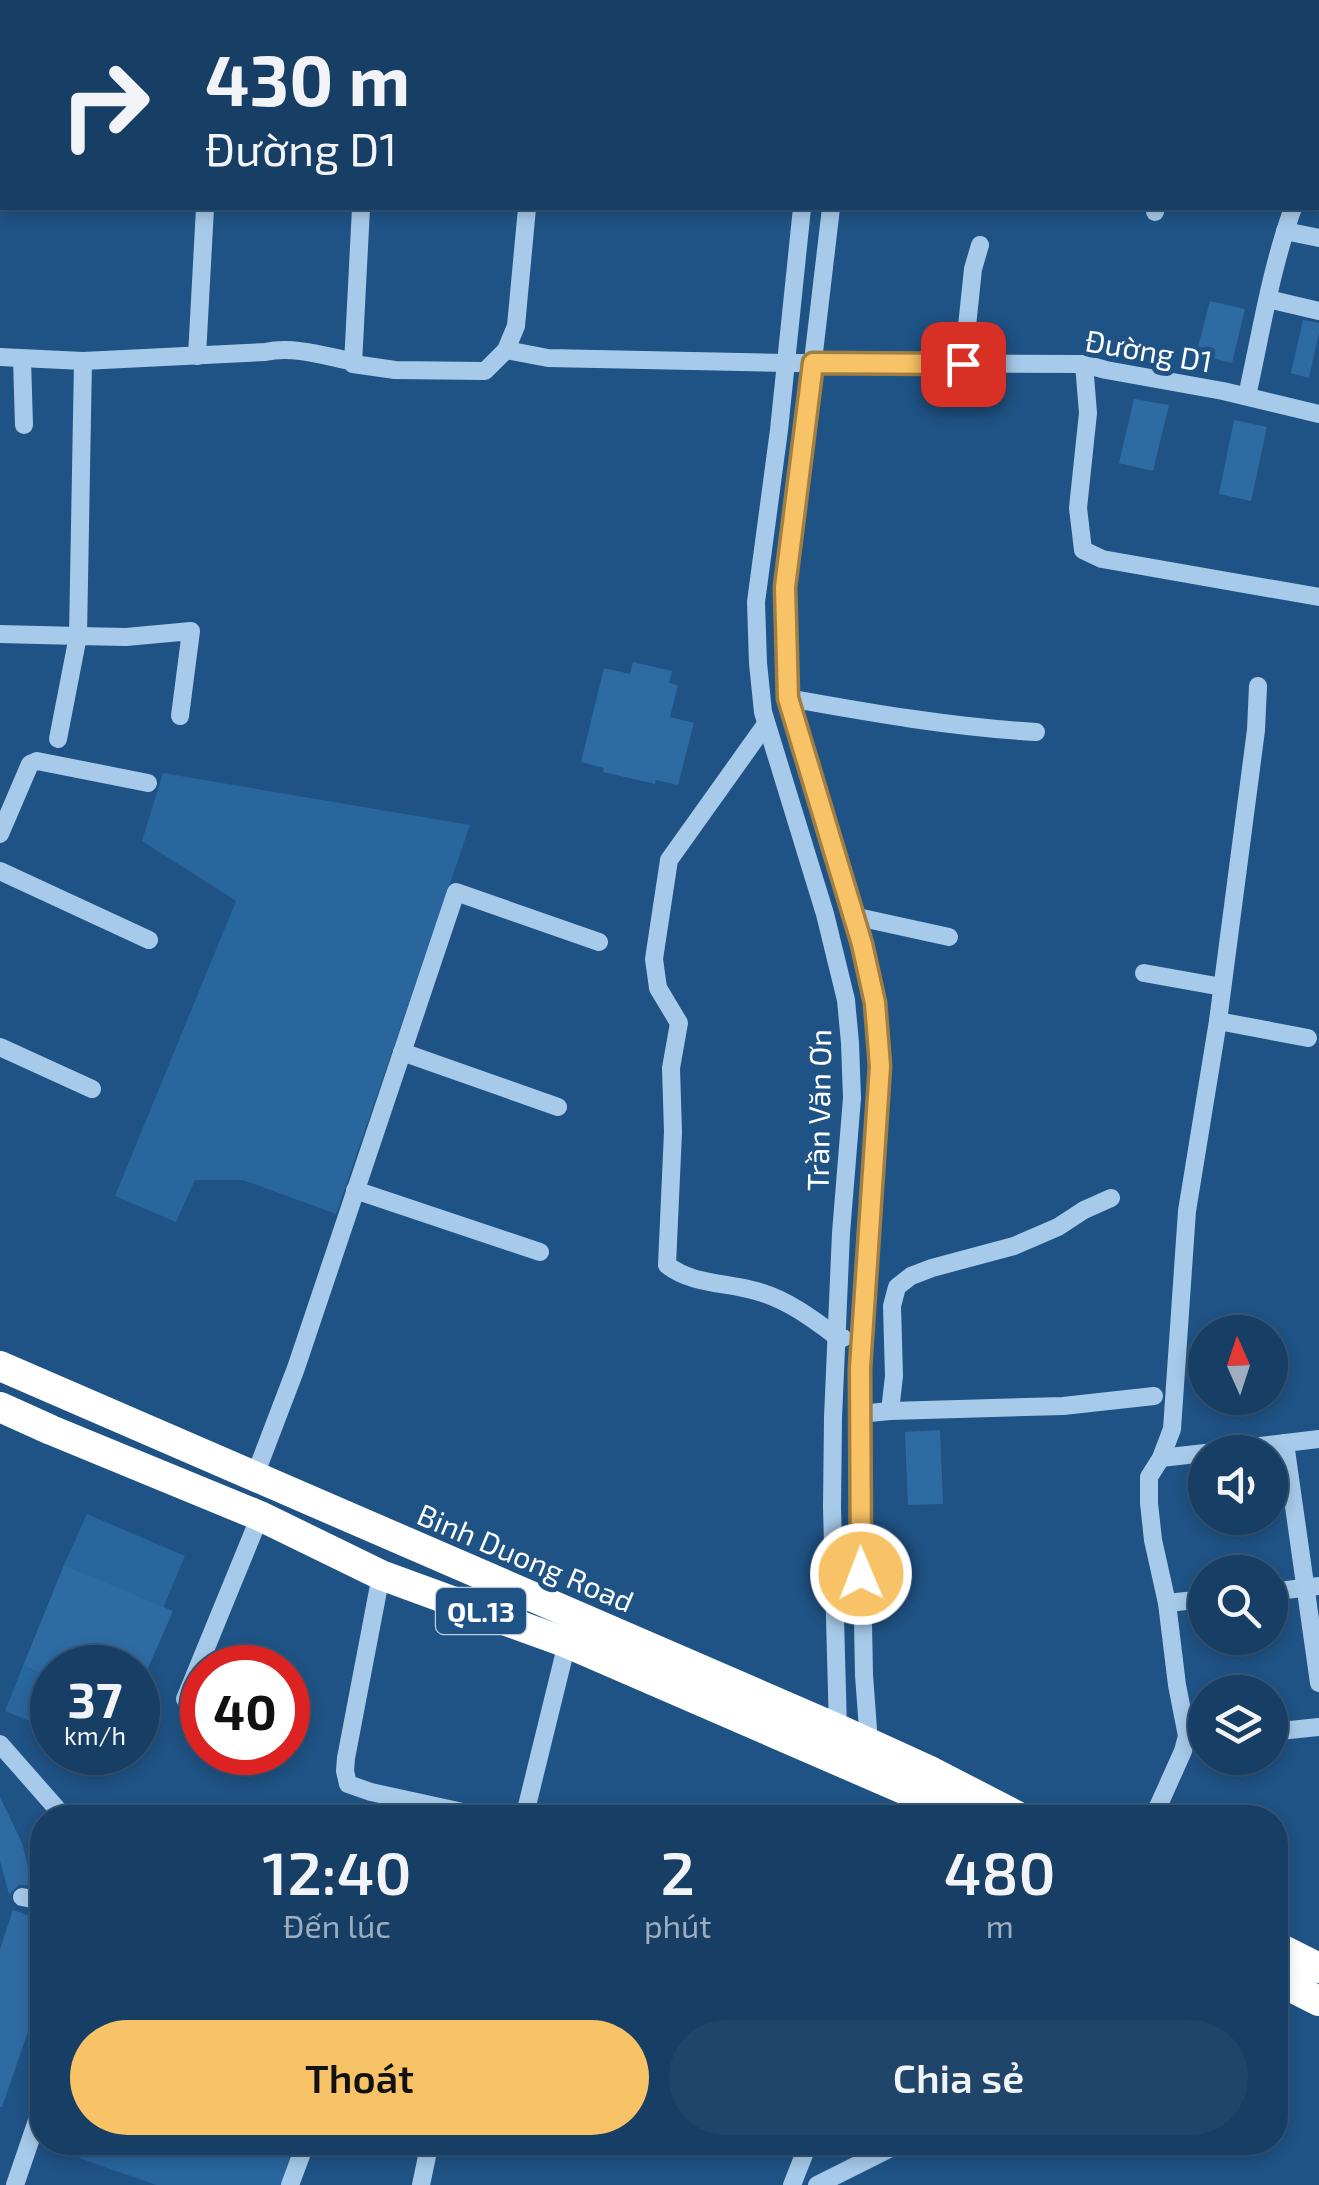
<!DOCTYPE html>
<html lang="vi">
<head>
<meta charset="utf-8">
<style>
	body { margin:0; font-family:"Exo 2",sans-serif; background:#20456a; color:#f1f3f6; height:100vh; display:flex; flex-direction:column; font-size:38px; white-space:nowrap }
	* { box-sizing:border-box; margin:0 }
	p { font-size:32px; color:#9eaebf }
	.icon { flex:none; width:55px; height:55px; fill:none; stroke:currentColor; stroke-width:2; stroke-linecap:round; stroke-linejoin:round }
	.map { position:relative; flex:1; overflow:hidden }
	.sheet { position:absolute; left:30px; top:1805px; width:1258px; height:350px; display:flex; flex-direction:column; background:#173e64; border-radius:40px; box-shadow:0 5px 15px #0003,0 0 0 2px #365778 }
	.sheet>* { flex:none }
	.top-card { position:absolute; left:0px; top:0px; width:1320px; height:210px; box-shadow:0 5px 15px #0003,0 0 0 2px #365778; background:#173e64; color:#f1f3f6; overflow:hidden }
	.needle { width:65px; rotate:357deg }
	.buttons { position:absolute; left:1188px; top:1315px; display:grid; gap:20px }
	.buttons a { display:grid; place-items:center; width:100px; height:100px; border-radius:50%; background:#173e64; box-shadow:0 5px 15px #0003,0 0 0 2px #365778; font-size:50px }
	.speed { position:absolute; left:30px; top:1645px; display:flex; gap:20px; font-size:50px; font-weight:700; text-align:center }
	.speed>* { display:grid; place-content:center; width:130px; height:130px; border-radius:50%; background:#173e64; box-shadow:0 5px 15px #0003,0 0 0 2px #365778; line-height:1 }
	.speed small { font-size:25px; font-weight:400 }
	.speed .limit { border:15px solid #d22; background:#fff; color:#111 }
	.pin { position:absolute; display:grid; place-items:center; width:85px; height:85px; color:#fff; margin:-42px; border-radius:20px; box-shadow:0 5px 15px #0006 }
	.me { position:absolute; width:110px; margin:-55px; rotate:359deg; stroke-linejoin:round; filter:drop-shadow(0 0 8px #0008) }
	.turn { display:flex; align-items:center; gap:35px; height:210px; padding:0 40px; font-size:45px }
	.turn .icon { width:130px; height:130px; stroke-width:2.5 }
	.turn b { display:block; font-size:70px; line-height:85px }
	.eta { display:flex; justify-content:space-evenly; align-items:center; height:170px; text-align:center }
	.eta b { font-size:60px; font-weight:600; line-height:70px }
	.cta { display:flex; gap:20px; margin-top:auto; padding:20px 40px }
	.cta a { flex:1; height:115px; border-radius:60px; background:#f8c366; color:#111; font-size:40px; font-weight:600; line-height:115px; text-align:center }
	.cta a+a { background:#20456a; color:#f1f3f6 }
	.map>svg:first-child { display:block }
	.green { fill:#28669d }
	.building { fill:#2e6ba2 }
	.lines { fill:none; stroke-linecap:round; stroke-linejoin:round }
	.minor { stroke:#a7caea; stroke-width:18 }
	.highway { stroke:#fff; stroke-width:30 }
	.route-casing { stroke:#a17f42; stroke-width:25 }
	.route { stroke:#f8c366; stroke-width:18 }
	.labels { text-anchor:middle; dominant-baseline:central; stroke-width:10; stroke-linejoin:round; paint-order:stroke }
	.shield { fill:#1f5385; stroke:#bccbda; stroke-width:2.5 }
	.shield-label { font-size:28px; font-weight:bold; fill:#fff }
	.street-label { font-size:30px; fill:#fff; stroke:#1f5385 }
</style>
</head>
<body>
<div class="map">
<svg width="1319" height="2185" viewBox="0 0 1319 2185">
	<rect width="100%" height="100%" fill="#1f5385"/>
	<g class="green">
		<polygon points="163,773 470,825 336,1214 243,1180 195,1180 176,1222 115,1196 236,901 142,841"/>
		<polygon points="87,1514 185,1556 163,1608 64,1565"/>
		<polygon points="23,1666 52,1678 52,1730 5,1711"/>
		<polygon points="85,2143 300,2143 285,2185 156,2185 79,2158"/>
	</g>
	<g class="building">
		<polygon points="1210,301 1245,309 1232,363 1196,354"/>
		<polygon points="1303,320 1319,323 1319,333 1309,378 1291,373"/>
		<polygon points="1134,399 1169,405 1153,471 1119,463"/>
		<polygon points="1234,420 1267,427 1251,501 1219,494"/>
		<polygon points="633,662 672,671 669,683 678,685 670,717 694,723 678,785 656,780 655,784 603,772 604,768 581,762 604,668 630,674"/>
		<polygon points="940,1430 943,1504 908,1505 905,1432"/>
		<polygon points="64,1565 173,1611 148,1668 52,1668 52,1678 23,1666"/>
		<polygon points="0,1797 22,1843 33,1886 19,1885 9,1894 0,1861"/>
		<polygon points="13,1910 42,1920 42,1991 2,2107 0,2107 0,1949"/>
	</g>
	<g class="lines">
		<g class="minor">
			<polyline points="209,2 209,0"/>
			<polyline points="373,2 373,0"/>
			<polyline points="542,2 542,0"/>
			<polyline points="813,2 813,0"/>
			<polyline points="840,2 841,0"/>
			<polyline points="1202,2 1202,0"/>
			<polyline points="0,27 2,27"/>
			<polyline points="1318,98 1319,99"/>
			<polyline points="1318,124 1319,117"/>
			<polyline points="0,184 2,184"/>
			<polyline points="802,208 779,430 756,602 758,663 763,712 825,914 846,1000 850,1043 852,1098 841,1233 833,1418 832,1507 838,1729"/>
			<polyline points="831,208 784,607 786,666 791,713 862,943 875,1003 880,1066 867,1244 859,1414 864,1675 869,1743"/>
			<polyline points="1155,212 1155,208"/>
			<polyline points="1285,231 1319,238"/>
			<polyline points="1268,299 1319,311"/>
			<polyline points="506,350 548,358 787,363 1084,364 1106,370 1223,391 1319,414"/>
			<polyline points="197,356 205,208"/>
			<path d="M0,357L83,361L265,352C292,346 322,355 350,361L353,364L395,370L485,371L506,350L516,326L527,208"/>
			<polyline points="22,359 24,425"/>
			<polyline points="353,364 361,208"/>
			<polyline points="963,364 973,269 980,245"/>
			<polyline points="1084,364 1088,413 1078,508 1083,550 1102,559 1319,597"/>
			<path d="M1247,396C1261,333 1271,268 1293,208"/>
			<polyline points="0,634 78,636 83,361"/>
			<path d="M788,698C871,713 952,727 1036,732"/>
			<path d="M766,724L669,860L654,959L658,988L679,1023L671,1068L673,1132L667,1265C693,1285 725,1282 756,1291C786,1299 812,1318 837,1337L843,1338"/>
			<polyline points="58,739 78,636 126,637 191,631 180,716"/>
			<polyline points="0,834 30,764 37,761 148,783"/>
			<polyline points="0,871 149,940"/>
			<polyline points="853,916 949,937"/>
			<polyline points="1144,973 1222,987"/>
			<polyline points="1218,1021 1308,1038"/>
			<polyline points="0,1047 92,1089"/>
			<polyline points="402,1052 558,1107"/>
			<polyline points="355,1190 540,1252"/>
			<polyline points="890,1411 1063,1406 1154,1396"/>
			<polyline points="859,1414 890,1411 894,1376 892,1306 897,1287 911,1276 932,1268 1014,1246 1058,1227 1084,1210 1111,1198"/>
			<polyline points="1285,1443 1319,1683"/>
			<polyline points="1210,1452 1319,1439"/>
			<polyline points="1161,1458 1205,1453"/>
			<polyline points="254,1478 296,1368 456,892 599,942"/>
			<polyline points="381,1575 346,1758 345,1771 348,1784 371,1792 490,1818"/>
			<polyline points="1270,1592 1319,1586"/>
			<polyline points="1167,1603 1205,1599"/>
			<polyline points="185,1699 260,1516"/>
			<polyline points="1270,1732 1319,1727"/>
			<polyline points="1187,1736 1177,1685 1167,1603 1153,1540 1149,1503 1149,1477 1161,1458 1172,1429 1187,1211 1218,1021 1256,730 1258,686"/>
			<polyline points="0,1744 65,1818"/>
			<polyline points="524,1818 567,1643"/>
			<polyline points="1153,1818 1183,1751 1187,1736 1205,1735"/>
			<polyline points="22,1897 42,1901"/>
			<polyline points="15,2185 42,2106"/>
			<polyline points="290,2185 306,2142"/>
			<polyline points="421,2185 430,2142"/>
			<polyline points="792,2185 809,2142"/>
			<polyline points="817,2185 903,2142"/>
		</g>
		<g class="highway">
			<polyline points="0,1366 838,1729 932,1772 1021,1818"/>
			<polyline points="0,1407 51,1430 260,1516 381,1575 567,1643 908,1791 960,1818"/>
			<polyline points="1275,1946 1319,1968"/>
			<polyline points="1275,1979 1319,2001"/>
		</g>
	</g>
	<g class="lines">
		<g class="route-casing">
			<polyline id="route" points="861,1574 860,1368 880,1066 875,1003 862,944 788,698 785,587 813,363 963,364"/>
		</g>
		<use href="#route" class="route"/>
	</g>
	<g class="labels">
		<rect class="shield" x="436" y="1588" width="90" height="46" rx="8"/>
		<g class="shield-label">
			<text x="481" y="1611">QL.13</text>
		</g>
		<g class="street-label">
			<text transform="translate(1149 350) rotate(10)">Đường D1</text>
			<text transform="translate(818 1110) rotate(-89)">Trần Văn Ơn</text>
			<text transform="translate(526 1557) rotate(23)">Binh Duong Road</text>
		</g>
	</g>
</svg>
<div class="buttons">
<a><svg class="needle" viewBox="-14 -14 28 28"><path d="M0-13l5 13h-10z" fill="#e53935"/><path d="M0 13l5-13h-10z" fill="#9eaebf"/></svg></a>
<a><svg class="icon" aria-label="sound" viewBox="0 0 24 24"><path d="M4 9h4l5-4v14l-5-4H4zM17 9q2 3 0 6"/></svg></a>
<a><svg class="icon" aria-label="search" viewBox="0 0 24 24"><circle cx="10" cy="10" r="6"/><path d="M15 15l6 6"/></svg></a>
<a><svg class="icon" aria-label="layers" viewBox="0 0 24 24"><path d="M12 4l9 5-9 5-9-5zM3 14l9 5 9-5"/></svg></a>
</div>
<div class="speed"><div>37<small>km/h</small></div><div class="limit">40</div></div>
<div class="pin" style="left:963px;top:364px;background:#d93025"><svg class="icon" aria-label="arrive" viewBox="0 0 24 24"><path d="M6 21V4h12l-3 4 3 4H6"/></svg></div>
<svg class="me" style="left:861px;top:1574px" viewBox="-20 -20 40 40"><circle r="17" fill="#f8c366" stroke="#fff" stroke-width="3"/><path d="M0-11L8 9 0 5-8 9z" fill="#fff"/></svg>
<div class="top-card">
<div class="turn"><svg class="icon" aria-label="right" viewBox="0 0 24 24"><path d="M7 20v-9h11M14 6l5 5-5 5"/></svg><div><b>430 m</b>Đường D1</div></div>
</div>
<section class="sheet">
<div class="eta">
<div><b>12:40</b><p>Đến lúc</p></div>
<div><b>2</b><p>phút</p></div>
<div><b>480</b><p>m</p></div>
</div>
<div class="cta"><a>Thoát</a><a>Chia sẻ</a></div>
</section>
</div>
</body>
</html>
